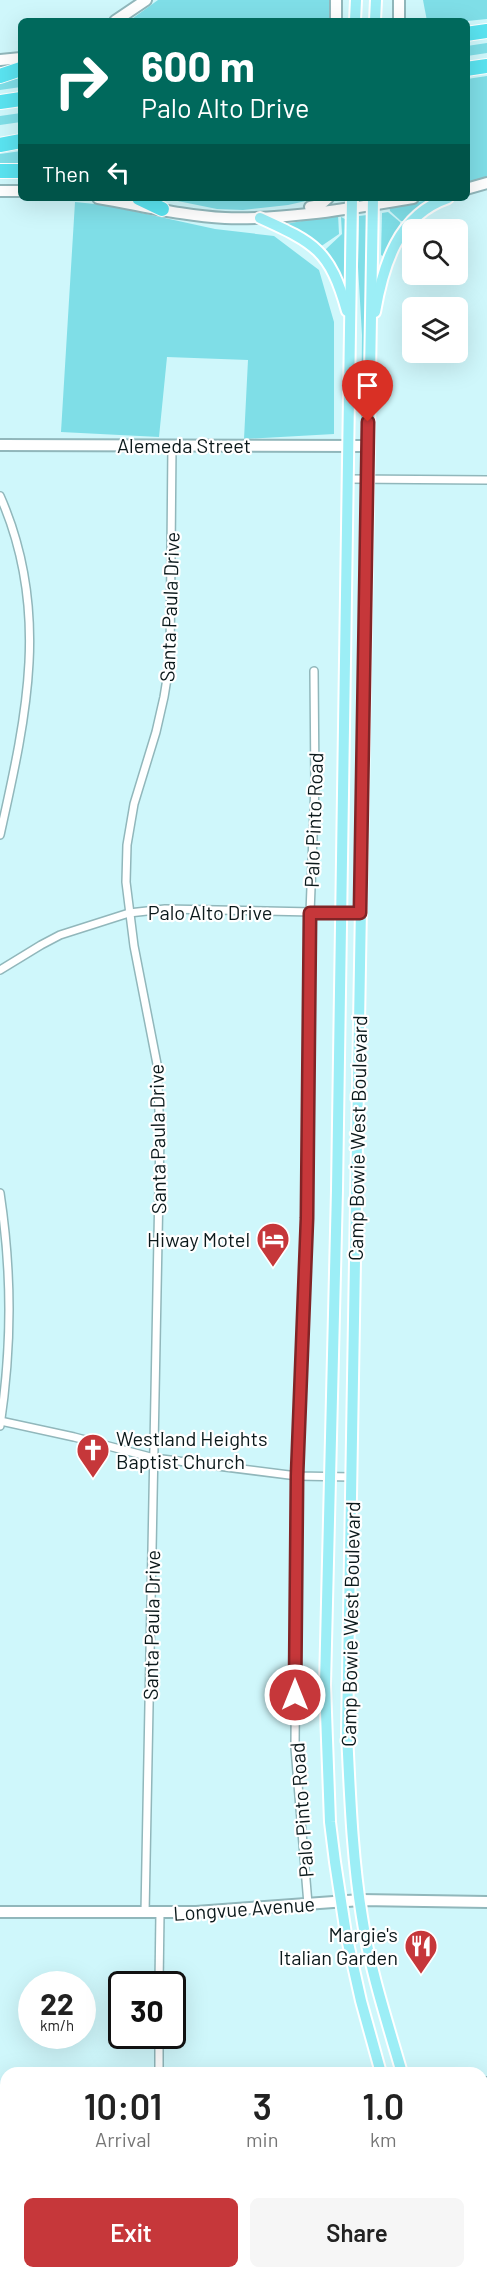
<!DOCTYPE html>
<html lang="en">
<head>
<meta charset="utf-8">
<style>
	body { margin:0; font-family:Barlow,sans-serif; background:#f6f6f6; color:#222; height:100vh; display:flex; flex-direction:column; font-size:22px; white-space:nowrap }
	* { box-sizing:border-box; margin:0 }
	p { font-size:20px; color:#767676 }
	.icon { flex:none; width:33px; height:33px; fill:none; stroke:currentColor; stroke-width:2; stroke-linecap:round; stroke-linejoin:round }
	.map { position:relative; flex:1; overflow:hidden }
	.details { position:absolute; left:0px; top:2067px; width:488px; height:212px; display:flex; flex-direction:column; background:#fff; border-radius:18px 18px 0 0; box-shadow:0 6px 24px #0002 }
	.details>* { flex:none }
	.top-card { position:absolute; left:18px; top:18px; width:452px; height:183px; border-radius:9px; box-shadow:0 6px 24px #0002; background:#00695c; color:#fff; overflow:hidden }
	.buttons { position:absolute; left:402px; top:219px; display:grid; gap:12px }
	.buttons a { display:grid; place-items:center; width:66px; height:66px; border-radius:9px; background:#fff; box-shadow:0 6px 24px #0002; font-size:30px }
	.speed { position:absolute; left:18px; top:1971px; display:flex; gap:12px; font-size:30px; font-weight:700; text-align:center }
	.speed>* { display:grid; place-content:center; width:78px; height:78px; border-radius:50%; background:#fff; box-shadow:0 6px 24px #0002; line-height:1 }
	.speed small { font-size:15px; font-weight:400 }
	.speed .limit { border:3px solid #111; border-radius:9px; background:#fff; color:#111 }
	.pin { position:absolute; display:grid; place-items:center; width:51px; height:51px; color:#fff; margin:-62px -26px; border-radius:50% 50% 50% 0; rotate:-45deg; box-shadow:0 0 6px #0007 }
	.pin .icon { rotate:45deg }
	.me { position:absolute; width:66px; margin:-33px; rotate:0deg; stroke-linejoin:round; filter:drop-shadow(0 0 4px #0008) }
	.turn { display:flex; align-items:center; gap:21px; height:126px; padding:0 24px; font-size:27px }
	.turn .icon { width:78px; height:78px; stroke-width:2.5 }
	.turn b { display:block; font-size:42px; line-height:51px }
	.then { display:flex; align-items:center; height:57px; padding:0 24px; background:#0003; gap:12px; font-size:22px }
	.eta { display:flex; justify-content:space-evenly; align-items:center; height:102px; text-align:center }
	.eta b { font-size:36px; font-weight:600; line-height:42px }
	.action { display:flex; gap:12px; margin-top:auto; padding:12px 24px }
	.action a { flex:1; height:69px; border-radius:9px; background:#c6373a; color:#fff; font-size:24px; font-weight:600; line-height:69px; text-align:center }
	.action a+a { background:#f6f6f6; color:#222 }
	.map>svg:first-child { display:block }
	.green { fill:#7fdee7 }
	.lines { fill:none; stroke-linecap:round; stroke-linejoin:round }
	.street-casing { stroke:#91b7bb; stroke-width:10 }
	.secondary-casing { stroke:#91b7bb; stroke-width:14 }
	.primary-casing { stroke:#fff; stroke-width:14 }
	.highway-casing { stroke:#fff; stroke-width:16 }
	.street { stroke:#fff; stroke-width:7 }
	.secondary { stroke:#fff; stroke-width:10 }
	.primary { stroke:#9ceef6; stroke-width:10 }
	.highway { stroke:#5ae3f0; stroke-width:14 }
	.route-casing { stroke:#812426; stroke-width:15 }
	.route { stroke:#c6373a; stroke-width:10 }
	.labels { text-anchor:middle; dominant-baseline:central; stroke-width:4.5; stroke-linejoin:round; paint-order:stroke }
	.street-label { font-size:20px; fill:#0b191b; stroke:#fff }
	.poi-label { font-size:20px; fill:#0b191b; stroke:#fff; text-anchor:end }
</style>
</head>
<body>
<div class="map">
<svg width="487" height="2278" viewBox="0 0 487 2278">
	<rect width="100%" height="100%" fill="#cff7fb"/>
	<g class="green">
		<polygon points="158,0 331,0 330,21 308,19 307,21 129,21"/>
		<polygon points="423,0 487,0 487,19 467,21 427,21"/>
		<polygon points="487,43 487,53 467,56 467,46"/>
		<polygon points="21,74 21,87 0,90 0,80"/>
		<polygon points="487,76 487,177 467,183 467,79"/>
		<polygon points="21,113 21,122 0,125 0,116"/>
		<polygon points="21,151 21,165 0,166 0,154"/>
		<polygon points="163,198 319,198 288,205 243,210 217,209"/>
		<polygon points="430,200 431,201 405,221 401,221 390,211 389,206"/>
		<polygon points="75,202 105,205 215,229 274,236 319,270 334,322 334,434 244,439 248,360 167,357 159,437 61,432"/>
		<polygon points="388,212 400,222 401,226 384,257 381,255 382,213"/>
		<polygon points="338,214 339,234 320,247 309,237 286,224"/>
		<polygon points="367,215 364,423 361,427 362,335 358,267 359,216"/>
		<polygon points="341,217 345,219 344,281 343,281 337,268 325,252 326,249 342,234"/>
	</g>
	<g class="lines">
		<g class="street-casing">
			<g id="street">
				<polyline points="348,479 487,480"/>
				<path d="M0,496C51,611 26,718 0,835"/>
				<polyline points="0,970 41,945 60,935 129,913 165,909 360,913"/>
				<path d="M0,1193C12,1273 12,1346 0,1426"/>
				<polyline points="0,1421 74,1437 154,1458 297,1476 352,1477"/>
				<polyline points="308,1904 295,1748 297,1476 307,1218 310,913 315,785 314,671"/>
				<polyline points="145,1913 160,1135 157,1064 134,946 126,882 127,845 134,804 156,732 164,697 170,660 172,445"/>
				<polyline points="159,1984 160,1913"/>
				<polyline points="159,2073 159,2036"/>
				<polyline points="482,2081 487,2081"/>
				<polyline points="0,2261 6,2261"/>
				<polyline points="153,2278 154,2272"/>
			</g>
		</g>
		<g class="secondary-casing">
			<g id="secondary">
				<polyline points="115,21 146,0"/>
				<polyline points="336,21 336,0"/>
				<polyline points="399,21 399,0"/>
				<polyline points="0,60 21,58"/>
				<polyline points="466,189 487,183"/>
				<polyline points="0,191 21,191"/>
				<path d="M98,198C140,205 183,216 225,218C288,220 352,208 413,198"/>
				<polyline points="310,207 320,205 328,198"/>
				<polyline points="0,445 368,446"/>
				<polyline points="0,1912 196,1912 361,1900 487,1902"/>
			</g>
		</g>
		<g class="primary-casing">
			<g id="primary">
				<polyline points="355,21 356,0"/>
				<polyline points="375,21 376,0"/>
				<polyline points="352,198 337,1190 325,1685 330,1822 335,1862 346,1934 361,2001 381,2073"/>
				<path d="M373,198L347,1733C350,1794 352,1856 362,1917C370,1970 387,2021 402,2073"/>
				<path d="M260,218C315,243 330,250 347,311"/>
				<path d="M375,312C383,265 398,215 448,198"/>
				<polyline points="453,2272 455,2278"/>
				<polyline points="475,2272 477,2278"/>
			</g>
		</g>
		<g class="highway-casing">
			<g id="highway">
				<polyline points="466,34 487,31"/>
				<polyline points="466,69 487,66"/>
				<polyline points="0,76 21,69"/>
				<polyline points="0,102 21,99"/>
				<polyline points="0,145 21,141"/>
				<polyline points="0,171 21,171"/>
				<polyline points="139,198 162,209"/>
			</g>
		</g>
		<use href="#street" class="street"/>
		<use href="#secondary" class="secondary"/>
		<use href="#primary" class="primary"/>
		<use href="#highway" class="highway"/>
	</g>
	<g class="lines">
		<g class="route-casing">
			<polyline id="route" points="295,1695 297,1476 307,1218 310,913 360,913 368,422"/>
		</g>
		<use href="#route" class="route"/>
	</g>
	<defs>
		<g id="hotel-pin" transform="scale(1.725)"><path d="M0 17L-7.5 6A9.5 9.5 0 1 1 7.5 6Z" fill="#c6373a" stroke="#fff"/><path d="M-6-4.5h1.5V1H6V5H4.5V3h-9V5H-6ZM-4 0a1.8 1.8 0 1 1 3.6 0ZM.5 0V-2.5h3Q6-2.5 6 0Z" fill="#fff"/></g>
		<g id="church-pin" transform="scale(1.725)"><path d="M0 17L-7.5 6A9.5 9.5 0 1 1 7.5 6Z" fill="#c6373a" stroke="#fff"/><path d="M-1.2-6h2.4v3.5h3.3v2.4h-3.3V6h-2.4V-.1h-3.3v-2.4h3.3Z" fill="#fff"/></g>
		<g id="restaurant-pin" transform="scale(1.725)"><path d="M0 17L-7.5 6A9.5 9.5 0 1 1 7.5 6Z" fill="#c6373a" stroke="#fff"/><path d="M-5-6h1v4h1v-4h1v4h1v-4h1v5L-1.5 .5V6h-2V.5L-5-1ZM5-6V6H3V1.5H1.5Q1.5-4 5-6Z" fill="#fff"/></g>
	</defs>
	<g fill-rule="evenodd">
		<use href="#hotel-pin" x="273" y="1239"/>
		<use href="#church-pin" x="93" y="1450"/>
		<use href="#restaurant-pin" x="421" y="1946"/>
	</g>
	<g class="labels">
		<g class="street-label">
			<text x="184" y="445">Alemeda Street</text>
			<text transform="translate(169 607) rotate(-88)">Santa Paula Drive</text>
			<text transform="translate(313 820) rotate(-88)">Palo Pinto Road</text>
			<text x="210" y="912">Palo Alto Drive</text>
			<text transform="translate(357 1138) rotate(-89)">Camp Bowie West Boulevard</text>
			<text transform="translate(157 1139) rotate(-91)">Santa Paula Drive</text>
			<text transform="translate(350 1624) rotate(-89)">Camp Bowie West Boulevard</text>
			<text transform="translate(151 1625) rotate(-89)">Santa Paula Drive</text>
			<text transform="translate(301 1810) rotate(-94)">Palo Pinto Road</text>
			<text transform="translate(244 1908) rotate(-4)">Longvue Avenue</text>
		</g>
		<g class="poi-label">
			<text x="250" y="1239">Hiway Motel</text>
			<text x="116" y="1438" text-anchor="start">Westland Heights<tspan x="116" dy="23">Baptist Church</tspan></text>
			<text x="398" y="1934">Margie's<tspan x="398" dy="23">Italian Garden</tspan></text>
		</g>
	</g>
</svg>
<div class="buttons">
<a><svg class="icon" aria-label="search" viewBox="0 0 24 24"><circle cx="10" cy="10" r="6"/><path d="M15 15l6 6"/></svg></a>
<a><svg class="icon" aria-label="layers" viewBox="0 0 24 24"><path d="M12 4l9 5-9 5-9-5zM3 14l9 5 9-5"/></svg></a>
</div>
<div class="speed"><div>22<small>km/h</small></div><div class="limit">30</div></div>
<div class="pin" style="left:368px;top:422px;background:#d93025"><svg class="icon" aria-label="arrive" viewBox="0 0 24 24"><path d="M6 21V4h12l-3 4 3 4H6"/></svg></div>
<svg class="me" style="left:295px;top:1695px" viewBox="-20 -20 40 40"><circle r="17" fill="#c6373a" stroke="#fff" stroke-width="3"/><path d="M0-11L8 9 0 5-8 9z" fill="#fff"/></svg>
<div class="top-card">
<div class="turn"><svg class="icon" aria-label="right" viewBox="0 0 24 24"><path d="M7 20v-9h11M14 6l5 5-5 5"/></svg><div><b>600 m</b>Palo Alto Drive</div></div>
<div class="then">Then<svg class="icon" aria-label="left" viewBox="0 0 24 24"><path d="M17 20v-9H6M10 6l-5 5 5 5"/></svg></div>
</div>
<section class="details">
<div class="eta">
<div><b>10:01</b><p>Arrival</p></div>
<div><b>3</b><p>min</p></div>
<div><b>1.0</b><p>km</p></div>
</div>
<div class="action"><a>Exit</a><a>Share</a></div>
</section>
</div>
</body>
</html>
